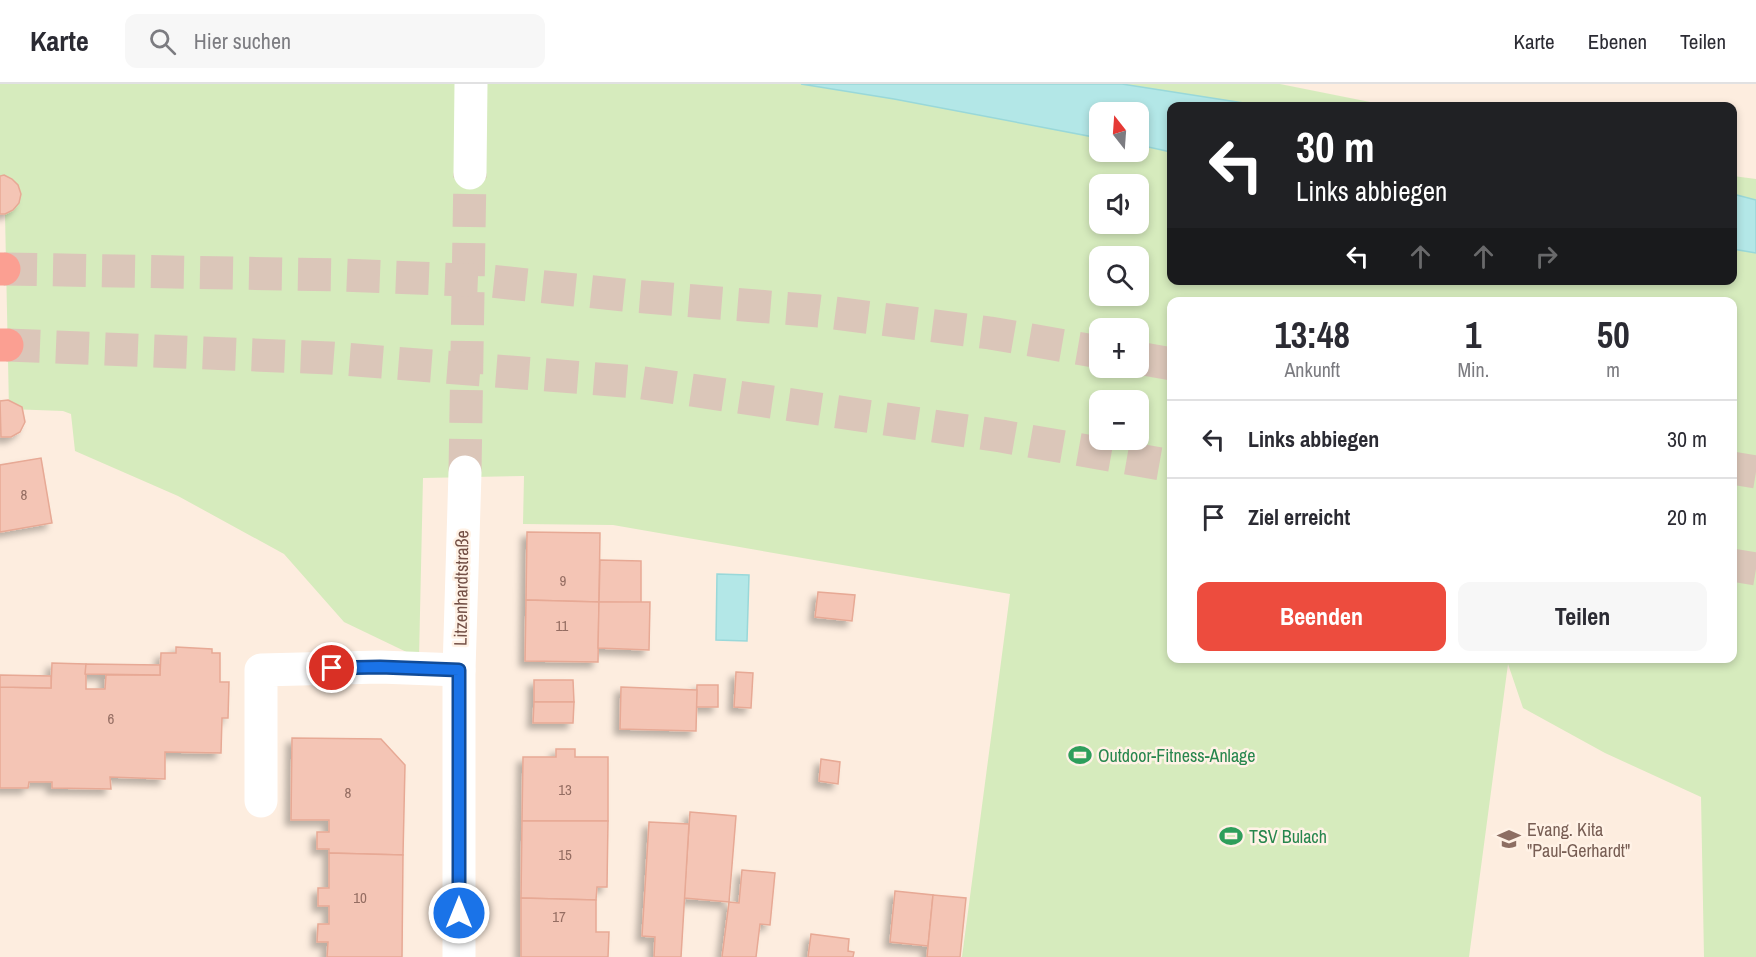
<!DOCTYPE html>
<html lang="de">
<head>
<meta charset="utf-8">
<style>
	body { margin:0; font-family:"Archivo Narrow",sans-serif; background:#f7f7f7; color:#2b2b33; height:100vh; display:flex; flex-direction:column; font-size:22px; white-space:nowrap }
	* { box-sizing:border-box; margin:0 }
	p { font-size:20px; color:#7c7c81 }
	.icon { flex:none; width:33px; height:33px; fill:none; stroke:currentColor; stroke-width:2; stroke-linecap:round; stroke-linejoin:round }
	.map { position:relative; flex:1; overflow:hidden }
	.sheet { position:absolute; left:1167px; top:213px; width:570px; height:366px; display:flex; flex-direction:column; background:#fff; border-radius:12px; box-shadow:0 3px 9px #0003 }
	.sheet>* { flex:none }
	.top-card { position:absolute; left:1167px; top:18px; width:570px; height:183px; border-radius:12px; box-shadow:0 3px 9px #0003; background:#202124; color:#fff; overflow:hidden }
	.needle { width:39px; rotate:343deg }
	.fabs { position:absolute; left:1089px; top:18px; display:grid; gap:12px }
	.fabs a { display:grid; place-items:center; width:60px; height:60px; border-radius:12px; background:#fff; box-shadow:0 3px 9px #0003; font-size:30px }
	.pin { position:absolute; display:grid; place-items:center; width:51px; height:51px; color:#fff; margin:-26px; border:3px solid #fff; border-radius:50%; box-shadow:0 2px 6px #0007 }
	.me { position:absolute; width:66px; margin:-33px; rotate:0deg; stroke-linejoin:round; filter:drop-shadow(0 0 4px #0008) }
	.turn { display:flex; align-items:center; gap:21px; height:126px; padding:0 30px; font-size:27px }
	.turn .icon { width:78px; height:78px; stroke-width:2.5 }
	.turn b { display:block; font-size:42px; line-height:51px }
	.lanes { display:flex; align-items:center; height:57px; padding:0 30px; background:#0003; justify-content:center; gap:30px; direction:ltr }
	.lanes .off { opacity:.35 }
	.eta { display:flex; justify-content:space-evenly; align-items:center; height:102px; text-align:center }
	.eta b { font-size:36px; font-weight:700; line-height:42px }
	.cta { display:flex; gap:12px; margin-top:auto; padding:12px 30px }
	.cta a { flex:1; height:69px; border-radius:12px; background:#ed4c3e; color:#fff; font-size:24px; font-weight:700; line-height:69px; text-align:center }
	.cta a+a { background:#f7f7f7; color:#2b2b33 }
	ul { padding:0; list-style:none }
	li { display:flex; align-items:center; gap:18px; height:78px; padding:0 30px; border-top:2px solid #e1e1e2 }
	li div { flex:1 }
	li b { display:block; font-size:22px }
	li em { font-style:normal }
	header { display:flex; align-items:center; gap:36px; box-sizing:border-box; height:84px; padding:0 30px; background:#fff; border-bottom:2px solid #e1e1e2 }
	header strong { font-size:28px }
	nav { display:flex; gap:33px; margin-inline-start:auto; font-size:21px }
	.search { width:420px; height:54px; background:#f7f7f7; display:flex; align-items:center; gap:15px; box-sizing:border-box; padding:0 21px; border-radius:12px; color:#7c7c81; font-size:22px }
	.map>svg:first-child { display:block }
	.green { fill:#d6ebbd; fill-rule:evenodd }
	.water { fill:#b3e7e7; stroke:#99d8d9; stroke-width:1.5 }
	.building { fill:#f4c5b5; stroke:#e7a995; stroke-width:1.5; filter:url(#shadow) }
	.lines { fill:none; stroke-linecap:round; stroke-linejoin:round }
	.minor-tunnel { stroke:#dbc6b9; stroke-width:33; stroke-dasharray:33 16; stroke-linecap:butt }
	.highway-tunnel { stroke:#dbc6b9; stroke-width:33; stroke-dasharray:33 16; stroke-linecap:butt }
	.minor { stroke:#fff; stroke-width:33 }
	.highway { stroke:#fb9f92; stroke-width:33 }
	.route-casing { stroke:#114b97; stroke-width:15 }
	.route { stroke:#1a73e8; stroke-width:10 }
	.labels { text-anchor:middle; dominant-baseline:central; stroke-width:5; stroke-linejoin:round; paint-order:stroke }
	.number-label { font-size:15px; fill:#946d62 }
	.street-label { font-size:18px; fill:#745046; stroke:#fff2e6 }
	.leisure-label { font-size:18px; fill:#27864d; stroke:#fff2e6; text-anchor:start }
	.education-label { font-size:18px; fill:#785e54; stroke:#fff2e6; text-anchor:start }
</style>
</head>
<body>
<header>
<strong>Karte</strong>
<div class="search"><svg class="icon" aria-label="search" viewBox="0 0 24 24"><circle cx="10" cy="10" r="6"/><path d="M15 15l6 6"/></svg>Hier suchen</div>
<nav><a>Karte</a><a>Ebenen</a><a>Teilen</a></nav>
</header>
<div class="map">
<svg width="1756" height="873" viewBox="0 0 1756 873">
	<defs>
		<filter id="shadow"><feDropShadow dx="-5.5" dy="5.5" stdDeviation="3" flood-color="#0004"/></filter>
	</defs>
	<rect width="100%" height="100%" fill="#fdeddf"/>
	<path class="green" d="M0,0H1280L1390,22H1172V196H1732L1733,92L1756,95V873H1704L1701,713L1605,669L1523,624L1508,580L1469,873H962L1010,510L613,441L523,440L524,392L423,394L419,574L344,538L284,470L178,412L75,367L71,330L63,327L9,325L5,130H0ZM1100,28H1138V68H1100ZM1100,100H1138V140H1100ZM1100,172H1138V212H1100ZM1172,218H1732V574H1172ZM1100,244H1138V284H1100ZM1100,316H1138V356H1100Z"/>
	<g class="water">
		<polygon points="801,0 1122,0 1263,22 1172,22 1171,68 1139,61 1138,28 1100,28 1099,54 894,15"/>
		<polygon points="1733,110 1756,116 1756,169 1733,165"/>
		<polygon points="717,490 749,491 747,557 716,556"/>
	</g>
	<g class="building">
		<polygon points="4,91 12,95 18,101 21,110 19,119 13,126 5,130 0,130 0,92"/>
		<polygon points="8,316 22,323 25,338 20,348 11,353 1,353 0,317"/>
		<polygon points="41,374 52,439 0,448 0,381"/>
		<polygon points="527,448 600,449 599,518 526,516"/>
		<polygon points="600,476 641,477 641,519 599,518"/>
		<polygon points="818,508 855,511 852,537 815,533"/>
		<polygon points="526,516 599,518 598,578 525,577"/>
		<polygon points="599,518 650,518 649,566 598,564"/>
		<polygon points="176,563 212,565 212,569 220,569 220,598 229,598 228,634 222,634 221,669 165,668 165,695 110,693 111,705 52,704 52,698 29,698 28,704 0,704 0,603 51,604 52,579 86,580 86,605 105,605 106,591 160,591 161,569 176,569"/>
		<polygon points="86,580 160,581 160,591 85,590"/>
		<polygon points="736,588 753,589 751,624 734,623"/>
		<polygon points="0,591 51,592 51,604 0,603"/>
		<polygon points="534,596 573,596 574,618 534,618"/>
		<polygon points="697,601 718,601 718,623 696,623"/>
		<polygon points="621,603 697,606 696,647 620,645"/>
		<polygon points="534,618 574,618 573,639 533,639"/>
		<polygon points="292,654 381,655 405,681 403,771 329,769 329,765 317,765 317,748 329,748 329,736 291,736"/>
		<polygon points="556,665 575,665 575,673 608,673 608,737 522,737 523,673 556,673"/>
		<polygon points="821,675 840,678 838,700 819,697"/>
		<polygon points="690,728 736,732 729,818 684,814"/>
		<polygon points="522,737 608,737 607,803 597,803 596,816 521,814"/>
		<polygon points="649,738 689,740 681,873 654,873 655,853 642,852"/>
		<polygon points="329,769 403,771 402,873 327,873 328,858 317,858 318,840 329,840 329,822 318,822 318,804 329,804"/>
		<polygon points="742,786 775,789 770,841 760,840 756,873 722,873 729,818 739,819"/>
		<polygon points="895,807 933,811 928,862 890,858"/>
		<polygon points="933,811 966,814 960,873 927,873"/>
		<polygon points="521,814 596,816 596,848 609,848 608,873 521,873"/>
		<polygon points="811,850 849,855 848,867 854,868 853,873 808,873"/>
	</g>
	<g class="lines">
		<polyline class="minor-tunnel" points="465,388 470,89"/>
		<g class="highway-tunnel">
			<polyline points="4,185 342,191 490,197 632,212 819,227 990,249 1100,268"/>
			<polyline points="7,261 330,274 637,298 1001,352 1172,382"/>
			<polyline points="1138,274 1172,280"/>
			<polyline points="1732,384 1756,388"/>
			<polyline points="1732,481 1756,485"/>
		</g>
		<g class="minor">
			<polyline points="470,89 471,0"/>
			<polyline points="261,717 261,586 380,583 459,586"/>
			<polyline points="459,873 459,586 465,388"/>
		</g>
		<g class="highway">
			<polyline points="0,185 4,185"/>
			<polyline points="0,261 7,261"/>
		</g>
	</g>
	<g class="lines">
		<g class="route-casing">
			<polyline id="route" points="332,584 380,583 459,586 459,829"/>
		</g>
		<use href="#route" class="route"/>
	</g>
	<defs>
		<g id="stadium-bare" transform="scale(1.8)"><path d="M0-5a6.5 5 0 1 0 0 10a6.5 5 0 1 0 0-10ZM-3.5-1.8h7v3.6h-7Z" fill="#2e9e5b" stroke="#fff2e6" stroke-width="2.5" paint-order="stroke"/></g>
		<g id="school-bare" transform="scale(1.8)"><path d="M0-5L7-2L0 1L-7-2ZM-4 1L0 2.5L4 1V4Q0 6-4 4Z" fill="#8d6e63" stroke="#fff2e6" stroke-width="2.5" paint-order="stroke"/></g>
	</defs>
	<g fill-rule="evenodd">
		<use href="#stadium-bare" x="1080" y="671"/>
		<use href="#stadium-bare" x="1231" y="752"/>
		<use href="#school-bare" x="1509" y="755"/>
	</g>
	<g class="labels">
		<g class="number-label">
			<text x="24" y="410">8</text>
			<text x="563" y="496">9</text>
			<text x="562" y="541">11</text>
			<text x="111" y="634">6</text>
			<text x="565" y="705">13</text>
			<text x="348" y="708">8</text>
			<text x="565" y="770">15</text>
			<text x="360" y="813">10</text>
			<text x="559" y="832">17</text>
		</g>
		<g class="street-label">
			<text transform="translate(461 504) rotate(-89)">Litzenhardtstraße</text>
		</g>
		<g class="leisure-label">
			<text x="1098" y="671">Outdoor-Fitness-Anlage</text>
			<text x="1249" y="752">TSV Bulach</text>
		</g>
		<g class="education-label">
			<text x="1527" y="745">Evang. Kita<tspan x="1527" dy="21">"Paul-Gerhardt"</tspan></text>
		</g>
	</g>
</svg>
<div class="fabs">
<a><svg class="needle" viewBox="-14 -14 28 28"><path d="M0-13l5 13h-10z" fill="#e53935"/><path d="M0 13l5-13h-10z" fill="#7c7c81"/></svg></a>
<a><svg class="icon" aria-label="sound" viewBox="0 0 24 24"><path d="M4 9h4l5-4v14l-5-4H4zM17 9q2 3 0 6"/></svg></a>
<a><svg class="icon" aria-label="search" viewBox="0 0 24 24"><circle cx="10" cy="10" r="6"/><path d="M15 15l6 6"/></svg></a>
<a>+</a>
<a>−</a>
</div>
<div class="pin" style="left:332px;top:584px;background:#d93025"><svg class="icon" aria-label="arrive" viewBox="0 0 24 24"><path d="M6 21V4h12l-3 4 3 4H6"/></svg></div>
<svg class="me" style="left:459px;top:829px" viewBox="-20 -20 40 40"><circle r="17" fill="#1a73e8" stroke="#fff" stroke-width="3"/><path d="M0-11L8 9 0 5-8 9z" fill="#fff"/></svg>
<div class="top-card">
<div class="turn"><svg class="icon" aria-label="left" viewBox="0 0 24 24"><path d="M17 20v-9H6M10 6l-5 5 5 5"/></svg><div><b>30 m</b>Links abbiegen</div></div>
<div class="lanes"><svg class="icon" aria-label="left" viewBox="0 0 24 24"><path d="M17 20v-9H6M10 6l-5 5 5 5"/></svg><svg class="icon off" aria-label="ahead" viewBox="0 0 24 24"><path d="M12 20V5M6 11l6-6 6 6"/></svg><svg class="icon off" aria-label="ahead" viewBox="0 0 24 24"><path d="M12 20V5M6 11l6-6 6 6"/></svg><svg class="icon off" aria-label="right" viewBox="0 0 24 24"><path d="M7 20v-9h11M14 6l5 5-5 5"/></svg></div>
</div>
<section class="sheet">
<div class="eta">
<div><b>13:48</b><p>Ankunft</p></div>
<div><b>1</b><p>Min.</p></div>
<div><b>50</b><p>m</p></div>
</div>
<ul>
<li><svg class="icon" aria-label="left" viewBox="0 0 24 24"><path d="M17 20v-9H6M10 6l-5 5 5 5"/></svg><div><b>Links abbiegen</b></div><em>30 m</em></li>
<li><svg class="icon" aria-label="arrive" viewBox="0 0 24 24"><path d="M6 21V4h12l-3 4 3 4H6"/></svg><div><b>Ziel erreicht</b></div><em>20 m</em></li>
</ul>
<div class="cta"><a>Beenden</a><a>Teilen</a></div>
</section>
</div>
</body>
</html>
